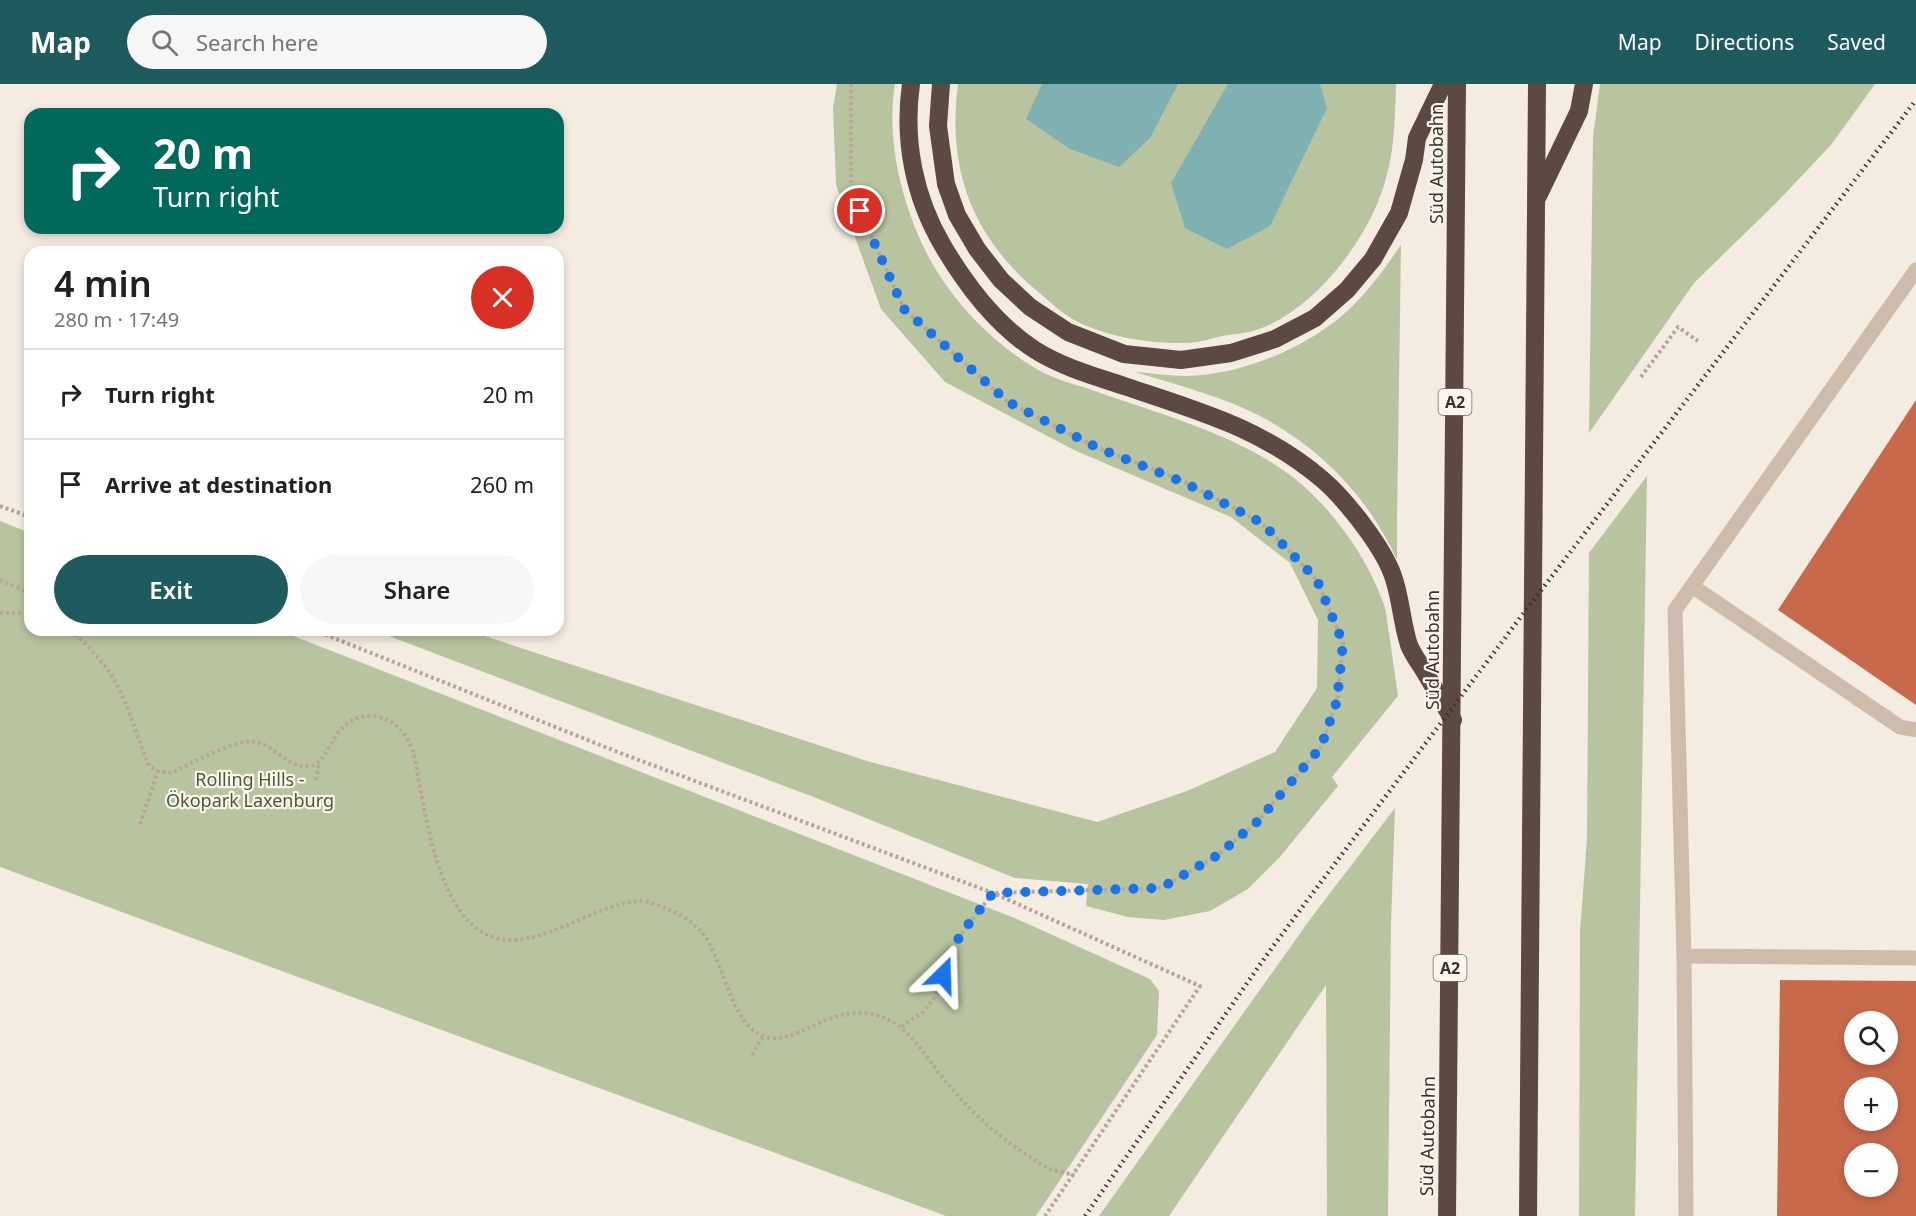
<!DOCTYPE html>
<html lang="en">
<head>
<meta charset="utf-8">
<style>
	body { margin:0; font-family:"Noto Sans",sans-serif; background:#f6f6f6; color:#202124; height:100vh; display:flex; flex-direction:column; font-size:22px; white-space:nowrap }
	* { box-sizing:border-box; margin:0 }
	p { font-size:20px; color:#757577 }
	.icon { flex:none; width:33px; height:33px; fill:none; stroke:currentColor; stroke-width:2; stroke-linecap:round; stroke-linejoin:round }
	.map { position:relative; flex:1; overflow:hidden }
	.panel { position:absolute; left:24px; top:162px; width:540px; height:390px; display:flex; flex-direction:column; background:#fff; border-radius:18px; box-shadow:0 3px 9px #0003 }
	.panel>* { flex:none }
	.guide { position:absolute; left:24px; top:24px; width:540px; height:126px; border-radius:18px; box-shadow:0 3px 9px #0003; background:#00695c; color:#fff; overflow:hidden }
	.fabs { position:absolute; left:1844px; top:927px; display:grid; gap:12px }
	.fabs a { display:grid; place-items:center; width:54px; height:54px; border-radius:50%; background:#fff; box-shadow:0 3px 9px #0003; font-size:30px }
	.pin { position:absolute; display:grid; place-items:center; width:51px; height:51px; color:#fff; margin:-26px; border:3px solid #fff; border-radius:50%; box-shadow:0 2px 6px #0007 }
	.me { position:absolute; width:66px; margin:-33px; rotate:22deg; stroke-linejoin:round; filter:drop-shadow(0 0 4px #0008) }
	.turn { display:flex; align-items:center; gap:21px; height:126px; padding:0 30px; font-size:27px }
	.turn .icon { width:78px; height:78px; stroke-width:2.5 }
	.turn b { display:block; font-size:42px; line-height:51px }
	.round { display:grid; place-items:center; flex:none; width:63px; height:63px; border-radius:32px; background:#f6f6f6 }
	.head { display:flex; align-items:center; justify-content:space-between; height:102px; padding:0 30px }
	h1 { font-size:36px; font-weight:600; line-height:45px }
	.button { display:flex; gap:12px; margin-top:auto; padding:12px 30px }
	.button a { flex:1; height:69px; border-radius:36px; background:#1f5a5e; color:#fff; font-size:24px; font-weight:600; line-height:69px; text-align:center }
	.button a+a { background:#f6f6f6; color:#202124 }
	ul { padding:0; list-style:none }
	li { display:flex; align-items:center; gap:18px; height:90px; padding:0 30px; border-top:2px solid #e0e0e0 }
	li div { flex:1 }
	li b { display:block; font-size:22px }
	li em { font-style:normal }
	header { display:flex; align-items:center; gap:36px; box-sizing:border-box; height:84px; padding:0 30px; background:#1f5a5e; color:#fff }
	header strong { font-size:28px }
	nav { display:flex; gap:33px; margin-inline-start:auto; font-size:21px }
	.search { width:420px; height:54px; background:#f6f6f6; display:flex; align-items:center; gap:15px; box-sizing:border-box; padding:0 21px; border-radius:33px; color:#757577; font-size:22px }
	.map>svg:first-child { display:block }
	.green { fill:#b8c4a0 }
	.water { fill:#7fb0b2 }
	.building { fill:#c8694b; fill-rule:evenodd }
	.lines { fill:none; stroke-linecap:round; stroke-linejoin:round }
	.path { stroke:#b9a596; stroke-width:4; stroke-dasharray:3 3; stroke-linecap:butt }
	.service { stroke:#cdbbac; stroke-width:15 }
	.motorway { stroke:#5c4a42; stroke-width:18 }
	.rail { stroke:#3b302b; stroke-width:4.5; stroke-dasharray:1.5 4.5; stroke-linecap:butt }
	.route { stroke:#1a73e8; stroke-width:10; stroke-dasharray:0 18 }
	.labels { text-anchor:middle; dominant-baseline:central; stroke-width:4.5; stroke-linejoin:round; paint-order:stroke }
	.shield { fill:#fbf5ee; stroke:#756b66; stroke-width:1.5 }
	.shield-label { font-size:16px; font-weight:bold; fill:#3b302b }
	.street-label { font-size:18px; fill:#3b302b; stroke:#fbf5ee }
	.park-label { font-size:18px; fill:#4a5a2e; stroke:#fbf5ee }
</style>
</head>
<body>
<header>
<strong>Map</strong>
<div class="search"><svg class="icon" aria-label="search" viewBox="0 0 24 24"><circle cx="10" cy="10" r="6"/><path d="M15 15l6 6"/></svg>Search here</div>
<nav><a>Map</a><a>Directions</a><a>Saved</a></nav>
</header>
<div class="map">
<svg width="1916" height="1132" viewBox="0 0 1916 1132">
	<rect width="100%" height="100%" fill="#f4ebe1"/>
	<g class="green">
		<path d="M837,0H895C887,50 898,101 916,146C939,204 986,256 1040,287C1057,296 1078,301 1095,307C1162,331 1237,350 1294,394C1332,424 1367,473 1383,518C1387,527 1387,539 1389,549C1392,570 1395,591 1398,612L1332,693L1338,702L1279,774L1248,805L1210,827L1164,836L1128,833L1086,822L1088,800L1015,794L811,712L373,546H466L867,677L1097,738L1187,707L1275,668L1317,604L1318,536L1290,479L1231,433L1074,366L945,298L881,225L836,101L833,24Z"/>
		<path d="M958,0H1396C1395,29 1395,58 1388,86C1381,119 1363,152 1342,179C1321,206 1294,231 1262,244C1250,249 1235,250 1222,252C1210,255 1198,259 1186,259C1151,260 1107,253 1076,237C1062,230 1048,216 1036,206C971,151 947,84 958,0Z"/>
		<polygon points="1600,0 1875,0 1831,61 1776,119 1694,199 1589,349 1593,53"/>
		<path d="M1401,161L1397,439V476C1369,414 1321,364 1260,332C1222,312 1176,301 1135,288C1151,289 1169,292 1186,292C1247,291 1322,258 1362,212C1377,196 1389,178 1401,161Z"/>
		<polygon points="1647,392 1635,1132 1579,1132 1580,848 1587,755 1589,469"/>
		<polygon points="0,437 30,449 30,546 278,546 1017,835 1150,895 1159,907 1157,951 1036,1132 946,1132 0,783"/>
		<polygon points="1395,724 1391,840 1388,1132 1327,1132 1326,901 1169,1132 1099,1132 1311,834"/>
	</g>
	<g class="water">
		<polygon points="1042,0 1178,0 1150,54 1119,83 1070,65 1026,35"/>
		<polygon points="1228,0 1320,0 1327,24 1270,142 1227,165 1185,144 1171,99"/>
	</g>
	<g class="building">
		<polygon points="1916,316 1916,621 1778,526"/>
		<path d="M1780,896L1916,897V1132H1777ZM1854,938H1887V970H1854ZM1854,1004H1887V1036H1854ZM1854,1070H1887V1102H1854Z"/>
	</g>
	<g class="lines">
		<g class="path">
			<polyline points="851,0 851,107 904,225 1008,318 1098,364 1183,397 1262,439 1317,496 1343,559 1337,617 1321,663 1258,737 1218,771 1161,804 993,809 960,851 935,913 923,928 901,943"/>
			<polyline points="1641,293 1678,243 1698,257"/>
			<polyline points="0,422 30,433"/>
			<polyline points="0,496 30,509"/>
			<polyline points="0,529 30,529"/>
			<path d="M71,546C89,563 107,581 118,603C131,628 138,656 149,682L158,687L170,689C190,681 237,653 256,658C276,662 289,686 311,682C330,678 332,638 362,633C382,629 398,639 408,656C416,670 417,688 420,704C429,748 441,823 482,848C528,877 592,818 641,817C650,817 662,823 670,826C680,830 694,840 701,847C723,872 730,940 763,952C798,965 835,911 887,935C911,946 926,973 942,993C967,1024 995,1051 1029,1072C1035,1076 1042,1082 1050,1085C1057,1087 1066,1089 1074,1091"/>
			<polyline points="314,546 615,667 993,809 1200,902 1045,1132"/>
			<polyline points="316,696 319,679"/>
			<polyline points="140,740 158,687"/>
			<polyline points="752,971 763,952"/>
		</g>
		<g class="service">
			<polyline points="1916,186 1692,502 1900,643 1916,646"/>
			<polyline points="1692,502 1675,526 1684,872 1916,874"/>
			<polyline points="1684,872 1686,1132"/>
		</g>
		<g class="motorway">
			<path d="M911,0C903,56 914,113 943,162C966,201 996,241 1035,266C1062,283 1094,292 1124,302C1198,327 1262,344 1323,396C1346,416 1385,465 1394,495C1401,516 1402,540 1409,561C1412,569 1418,577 1423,585C1433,602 1443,619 1453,636"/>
			<polyline points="941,0 938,42 946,100 957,131 977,165 1001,196 1030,223 1068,248 1124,270 1181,276 1231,269 1275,255 1315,234 1347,206 1373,175 1399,129 1414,76 1417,54 1443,0"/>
			<polyline points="1538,112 1579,27 1584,0"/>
			<polyline points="1447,1132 1457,0"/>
			<polyline points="1528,1132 1537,0"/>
		</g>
		<polyline class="rail" points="1085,1132 1266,872 1312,810 1526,526 1916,16"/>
	</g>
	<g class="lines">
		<polyline class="route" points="860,127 904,225 1008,318 1098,364 1183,398 1262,439 1317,496 1343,559 1337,617 1321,663 1258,737 1218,771 1161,804 993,809 960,851 943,891"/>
	</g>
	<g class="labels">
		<g class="shield">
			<rect x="1438.5" y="305" width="33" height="26" rx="4.5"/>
			<rect x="1433.5" y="871" width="33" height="26" rx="4.5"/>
		</g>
		<g class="shield-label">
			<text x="1455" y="318">A2</text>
			<text x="1450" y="884">A2</text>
		</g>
		<g class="street-label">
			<text transform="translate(1436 80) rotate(-90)">Süd Autobahn</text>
			<text transform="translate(1432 566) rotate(-90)">Süd Autobahn</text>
			<text transform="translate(1427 1052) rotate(-89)">Süd Autobahn</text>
		</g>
		<g class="park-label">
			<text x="250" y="695">Rolling Hills -<tspan x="250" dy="21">Ökopark Laxenburg</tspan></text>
		</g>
	</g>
</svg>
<div class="fabs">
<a><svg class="icon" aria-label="search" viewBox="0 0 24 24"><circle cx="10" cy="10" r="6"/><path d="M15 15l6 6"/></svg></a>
<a>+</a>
<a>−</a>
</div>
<div class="pin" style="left:860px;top:127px;background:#d93025"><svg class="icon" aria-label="arrive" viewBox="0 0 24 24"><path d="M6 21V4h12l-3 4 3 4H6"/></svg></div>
<svg class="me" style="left:943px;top:891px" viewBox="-20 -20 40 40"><path d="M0-17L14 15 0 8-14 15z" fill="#1a73e8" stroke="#fff" stroke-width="4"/></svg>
<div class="guide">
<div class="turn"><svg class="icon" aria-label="right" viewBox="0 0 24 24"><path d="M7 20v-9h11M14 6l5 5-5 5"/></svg><div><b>20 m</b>Turn right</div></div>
</div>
<section class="panel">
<div class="head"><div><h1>4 min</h1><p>280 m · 17:49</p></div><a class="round" style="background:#d93025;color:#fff"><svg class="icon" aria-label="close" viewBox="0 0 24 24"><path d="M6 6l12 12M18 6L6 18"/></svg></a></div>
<ul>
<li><svg class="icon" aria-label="right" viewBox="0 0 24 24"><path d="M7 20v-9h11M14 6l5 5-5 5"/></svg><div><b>Turn right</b></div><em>20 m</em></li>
<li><svg class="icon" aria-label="arrive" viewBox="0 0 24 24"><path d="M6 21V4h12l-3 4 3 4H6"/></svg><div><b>Arrive at destination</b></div><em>260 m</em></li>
</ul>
<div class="button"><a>Exit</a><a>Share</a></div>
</section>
</div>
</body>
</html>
